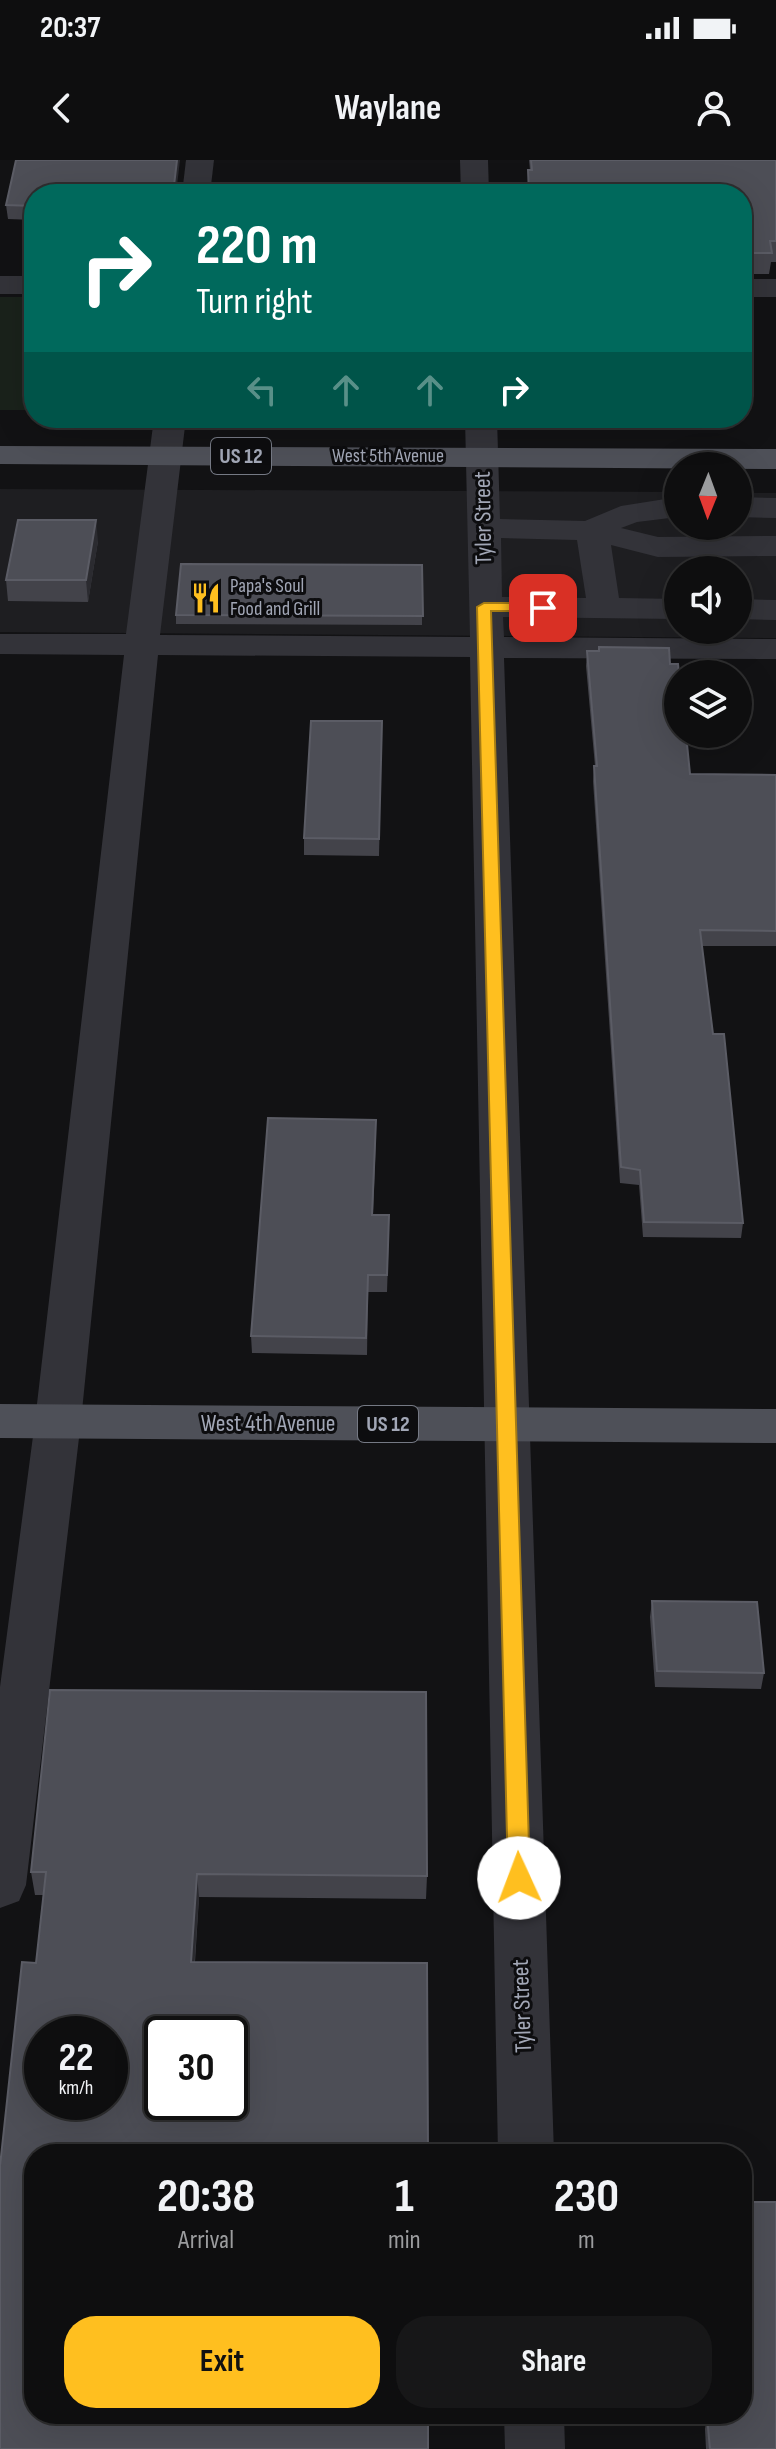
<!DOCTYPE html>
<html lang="en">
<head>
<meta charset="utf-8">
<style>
	body { margin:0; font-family:"Sofia Sans Condensed",sans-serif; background:#171718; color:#f1f3f6; height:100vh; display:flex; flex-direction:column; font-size:30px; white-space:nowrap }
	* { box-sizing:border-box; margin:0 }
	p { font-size:26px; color:#9b9c9e }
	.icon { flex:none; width:44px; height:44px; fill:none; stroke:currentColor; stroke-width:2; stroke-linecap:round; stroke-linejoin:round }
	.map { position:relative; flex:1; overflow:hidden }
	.details { position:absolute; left:24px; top:1984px; width:728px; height:280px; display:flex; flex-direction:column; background:#0e0e0f; border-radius:32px; box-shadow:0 8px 32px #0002,0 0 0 2px #2e2e2f }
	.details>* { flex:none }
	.banner { position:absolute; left:24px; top:24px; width:728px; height:244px; border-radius:32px; box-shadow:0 8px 32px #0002,0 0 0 2px #2e2e2f; background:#00695c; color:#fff; overflow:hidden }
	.needle { width:52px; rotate:181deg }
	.fabs { position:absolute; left:664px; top:292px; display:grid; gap:16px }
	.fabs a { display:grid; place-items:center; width:88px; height:88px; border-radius:50%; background:#0e0e0f; box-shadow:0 8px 32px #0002,0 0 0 2px #2e2e2f; font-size:40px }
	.speed { position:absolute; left:24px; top:1856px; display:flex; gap:16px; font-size:40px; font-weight:700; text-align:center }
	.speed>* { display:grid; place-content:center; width:104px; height:104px; border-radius:50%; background:#0e0e0f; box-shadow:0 8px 32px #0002,0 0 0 2px #2e2e2f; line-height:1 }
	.speed small { font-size:20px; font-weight:400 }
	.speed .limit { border:4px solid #111; border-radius:12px; background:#fff; color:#111 }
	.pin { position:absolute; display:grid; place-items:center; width:68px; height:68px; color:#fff; margin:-34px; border-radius:16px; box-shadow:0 4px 12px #0006 }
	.me { position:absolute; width:88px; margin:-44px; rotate:358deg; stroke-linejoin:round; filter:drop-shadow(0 0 6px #0008) }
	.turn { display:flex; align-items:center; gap:28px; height:168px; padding:0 40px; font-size:36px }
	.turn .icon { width:104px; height:104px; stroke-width:2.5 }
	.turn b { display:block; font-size:56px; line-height:68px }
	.lanes { display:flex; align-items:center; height:76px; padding:0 40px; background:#0003; justify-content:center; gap:40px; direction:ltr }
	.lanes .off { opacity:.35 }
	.eta { display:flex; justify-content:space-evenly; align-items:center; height:136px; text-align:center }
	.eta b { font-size:48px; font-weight:700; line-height:56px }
	.action { display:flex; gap:16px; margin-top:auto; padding:16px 40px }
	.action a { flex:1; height:92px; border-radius:32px; background:#ffbf1f; color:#111; font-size:32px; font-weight:700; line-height:92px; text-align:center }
	.action a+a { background:#171718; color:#f1f3f6 }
	.status { display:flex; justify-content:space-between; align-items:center; height:56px; padding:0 40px; background:#0e0e0f; direction:ltr }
	.status svg { height:22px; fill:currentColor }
	header { display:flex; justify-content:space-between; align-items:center; height:104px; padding:0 40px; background:#0e0e0f; font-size:36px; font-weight:700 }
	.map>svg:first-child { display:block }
	.built { fill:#1e1e21; fill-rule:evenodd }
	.green { fill:#1a221b }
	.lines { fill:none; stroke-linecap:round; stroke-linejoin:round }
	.minor { fill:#333339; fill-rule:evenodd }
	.major { fill:#4e5058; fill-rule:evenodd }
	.wall { fill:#43434a }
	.shaded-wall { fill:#2b2b30 }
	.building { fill:#4d4e56; stroke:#5b5c65; stroke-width:2; fill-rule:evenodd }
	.route { fill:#ffbf1f; stroke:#a67c14; stroke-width:2 }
	.labels { text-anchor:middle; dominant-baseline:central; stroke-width:6; stroke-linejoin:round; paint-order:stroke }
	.far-street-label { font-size:20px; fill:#a2a7b6; stroke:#0d0d0f }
	.far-poi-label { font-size:20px; fill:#a2a7b6; stroke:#0d0d0f; text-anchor:start }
	.shield { fill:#0d0d0f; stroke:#757984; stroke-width:2 }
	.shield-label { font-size:22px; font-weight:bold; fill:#a2a7b6 }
	.street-label { font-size:24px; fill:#a2a7b6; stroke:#0d0d0f }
</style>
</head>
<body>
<div class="status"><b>20:37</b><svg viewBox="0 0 49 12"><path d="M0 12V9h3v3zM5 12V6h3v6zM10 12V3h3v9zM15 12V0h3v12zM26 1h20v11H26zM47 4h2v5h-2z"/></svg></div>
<header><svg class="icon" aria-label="back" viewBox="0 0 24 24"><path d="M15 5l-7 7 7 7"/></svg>Waylane<svg class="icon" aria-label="person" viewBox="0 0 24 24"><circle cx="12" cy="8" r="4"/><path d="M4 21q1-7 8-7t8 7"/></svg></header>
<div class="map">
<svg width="776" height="2289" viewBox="0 0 776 2289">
	<rect width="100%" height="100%" fill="#121214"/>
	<path class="built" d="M0,329L678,332V366H738V333H776V478L0,472ZM678,410H738V470H678Z"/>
	<rect class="green" x="0" y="137" width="34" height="113"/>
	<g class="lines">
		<g class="minor">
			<polygon points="186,0 214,0 210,34 182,34"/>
			<polygon points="460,0 488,0 489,34 461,34"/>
			<rect x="0" y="116" width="34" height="18"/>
			<rect x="742" y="119" width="34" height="18"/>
			<path d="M154,258H186L160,475L470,477L465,258H497L500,359L585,361L621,346L678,337V357L637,362L621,368L658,377L776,376V396L658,397L611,385L619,438L678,439V459L503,457L504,477L776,479V499L504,498L554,1994H498L470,497L158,495L81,1261L26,1725L19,1741L0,1748V1527L35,1261L124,495L0,494V474H126ZM501,378L577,380L586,438L502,437Z"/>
			<polygon points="738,337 776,338 776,358 738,357"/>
			<polygon points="738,439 776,440 776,460 738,459"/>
			<polygon points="504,2254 564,2254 565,2289 505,2289"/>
		</g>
		<g class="major">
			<polygon points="0,286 776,289 776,309 0,304"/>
			<polygon points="0,1244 776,1249 776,1283 0,1278"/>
		</g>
	</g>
	<g class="wall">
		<polygon points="529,0 776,0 776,102 771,102 769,114 742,114 742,34 528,34 528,10 530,10"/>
		<polygon points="34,34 34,60 8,59 6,45"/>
		<polygon points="98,381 88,442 8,441 6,420"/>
		<polygon points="422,405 422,465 176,464 176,455"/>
		<polygon points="587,491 670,504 690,614 776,615 776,786 702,786 713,874 743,1063 741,1078 643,1077 639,1025 620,1023 593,621 594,606 595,606 586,506"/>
		<polygon points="382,561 379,696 304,695 304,678"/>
		<polygon points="376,977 373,1055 389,1072 387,1132 368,1132 367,1195 252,1193 251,1176"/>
		<polygon points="652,1441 764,1513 761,1529 655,1527 650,1457"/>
		<polygon points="31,1712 427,1716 426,1739 199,1737 195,1802 34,1994 0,2289 36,1803 43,1735 35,1735"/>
		<polygon points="734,2254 742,2254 776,2289 706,2289 705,2269 707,2256 735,2256"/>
	</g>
	<g class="shaded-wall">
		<polygon points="177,0 180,0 176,34 173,34"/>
		<polygon points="96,360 98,381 88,442 86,420"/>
		<polygon points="197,1714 199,1737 193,1824 191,1802"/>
	</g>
	<g class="building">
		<polygon points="16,0 177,0 173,34 34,34 34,46 6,45"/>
		<polygon points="531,0 776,0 776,81 770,81 772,93 742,93 742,34 529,34 528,10 532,10"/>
		<polygon points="18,360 96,360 86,420 6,420"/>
		<polygon points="181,404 422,405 423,456 176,455"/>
		<polygon points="599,487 669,488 670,504 678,504 679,514 678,514 678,574 686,574 690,614 776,615 776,771 700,770 713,874 724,874 743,1063 644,1062 640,1010 621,1007 594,606 597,606 587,491 599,491"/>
		<polygon points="311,561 382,561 379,679 304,678"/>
		<polygon points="268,958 376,960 372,1055 389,1055 387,1115 368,1115 366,1178 251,1176"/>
		<polygon points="652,1441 757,1442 764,1513 657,1511"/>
		<path d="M50,1530L426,1532L427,1716L197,1714L191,1802L427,1803L428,1994H34V2254H428V2289H0V2006L22,1802L36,1803L46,1712H31ZM42,1874H110V1942H42ZM162,1874H230V1942H162Z"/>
		<polygon points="742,2042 776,2042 776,2289 710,2289 707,2256 738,2256 738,2254 742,2254"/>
	</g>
	<polygon class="route" points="543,443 550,448 548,451 491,451 530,1718 526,1725 519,1728 511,1725 508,1718 477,447 484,443"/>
	<defs>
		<g id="restaurant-bare" transform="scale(2.4)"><path d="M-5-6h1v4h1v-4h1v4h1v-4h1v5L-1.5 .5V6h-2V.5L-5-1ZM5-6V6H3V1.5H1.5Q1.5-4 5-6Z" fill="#ffbf1f" stroke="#0d0d0f" stroke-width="2.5" paint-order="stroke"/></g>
	</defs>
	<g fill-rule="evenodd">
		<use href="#restaurant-bare" x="206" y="438"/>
	</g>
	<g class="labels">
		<g class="far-street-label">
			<text x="388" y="296">West 5th Avenue</text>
		</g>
		<g class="far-poi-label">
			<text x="230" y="426">Papa's Soul<tspan x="230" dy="23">Food and Grill</tspan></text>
		</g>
		<g class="shield">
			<rect x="211" y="278" width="60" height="36" rx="6"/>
			<rect x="358" y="1246" width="60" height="36" rx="6"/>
		</g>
		<g class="shield-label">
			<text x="241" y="296">US 12</text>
			<text x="388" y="1264">US 12</text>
		</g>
		<g class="street-label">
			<text transform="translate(483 358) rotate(-91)">Tyler Street</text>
			<text x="268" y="1263">West 4th Avenue</text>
			<text transform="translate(522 1846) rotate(-92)">Tyler Street</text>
		</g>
	</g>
</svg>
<div class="fabs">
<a><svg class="needle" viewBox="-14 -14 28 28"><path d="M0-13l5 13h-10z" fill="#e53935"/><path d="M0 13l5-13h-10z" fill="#9b9c9e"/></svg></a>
<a><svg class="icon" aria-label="sound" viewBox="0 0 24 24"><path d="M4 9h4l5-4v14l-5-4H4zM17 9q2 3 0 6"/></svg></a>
<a><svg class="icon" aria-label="layers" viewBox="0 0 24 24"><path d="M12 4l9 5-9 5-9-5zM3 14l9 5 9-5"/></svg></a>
</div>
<div class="speed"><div>22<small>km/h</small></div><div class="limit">30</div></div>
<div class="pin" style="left:543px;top:448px;background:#d93025"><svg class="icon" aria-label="arrive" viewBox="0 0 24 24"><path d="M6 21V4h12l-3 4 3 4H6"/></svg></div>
<svg class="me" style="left:519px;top:1718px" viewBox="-20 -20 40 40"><circle r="19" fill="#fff"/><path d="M0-13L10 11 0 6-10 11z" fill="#ffbf1f"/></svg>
<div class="banner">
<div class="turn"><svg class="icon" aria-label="right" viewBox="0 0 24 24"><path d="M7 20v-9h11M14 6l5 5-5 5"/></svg><div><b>220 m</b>Turn right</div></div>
<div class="lanes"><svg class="icon off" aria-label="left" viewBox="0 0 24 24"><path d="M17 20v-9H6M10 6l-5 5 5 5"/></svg><svg class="icon off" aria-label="ahead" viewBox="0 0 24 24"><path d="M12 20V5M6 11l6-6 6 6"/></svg><svg class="icon off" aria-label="ahead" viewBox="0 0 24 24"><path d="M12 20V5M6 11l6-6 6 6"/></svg><svg class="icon" aria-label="right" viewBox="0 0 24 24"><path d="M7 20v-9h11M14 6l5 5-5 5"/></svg></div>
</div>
<section class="details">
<div class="eta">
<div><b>20:38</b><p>Arrival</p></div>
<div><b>1</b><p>min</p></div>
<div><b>230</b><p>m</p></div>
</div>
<div class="action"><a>Exit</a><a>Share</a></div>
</section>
</div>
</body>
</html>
